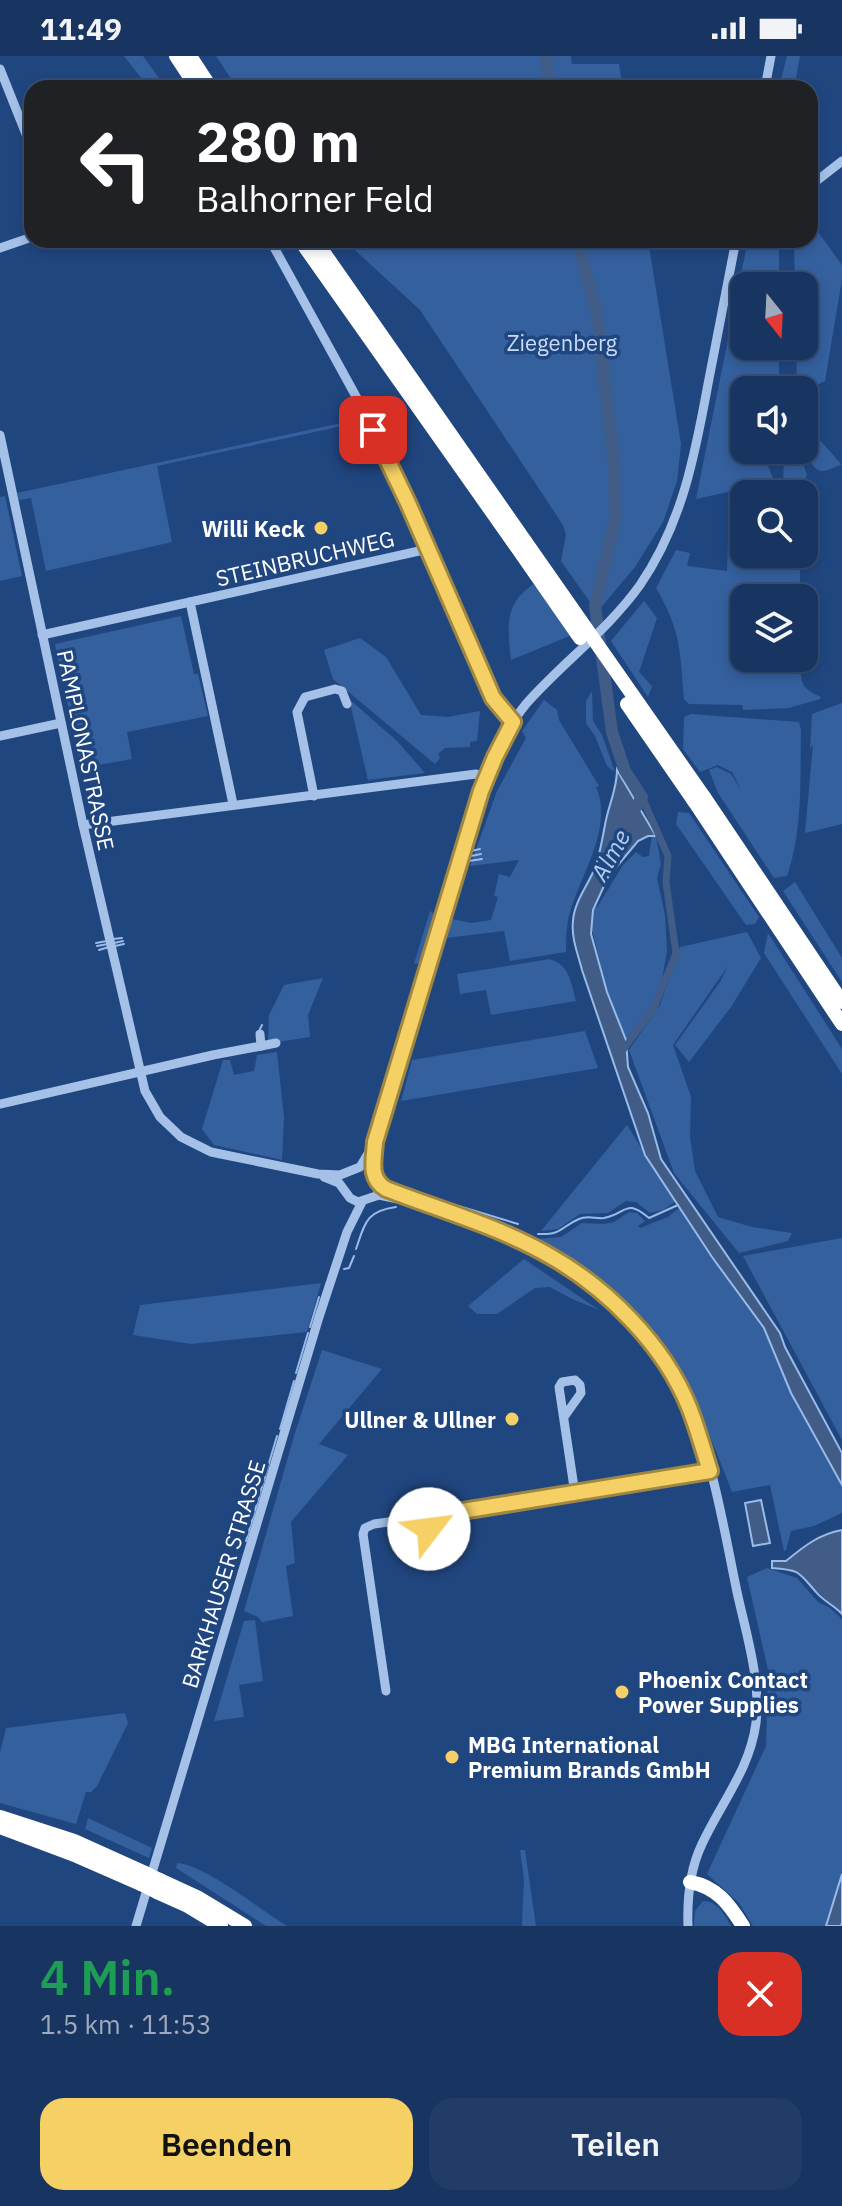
<!DOCTYPE html>
<html lang="de">
<head>
<meta charset="utf-8">
<style>
	body { margin:0; font-family:"IBM Plex Sans",sans-serif; background:#213c66; color:#f1f3f6; height:100vh; display:flex; flex-direction:column; font-size:30px; white-space:nowrap }
	* { box-sizing:border-box; margin:0 }
	p { font-size:26px; color:#9faabd }
	.icon { flex:none; width:44px; height:44px; fill:none; stroke:currentColor; stroke-width:2; stroke-linecap:round; stroke-linejoin:round }
	.map { position:relative; height:1870px; overflow:hidden }
	.sheet { display:flex; flex-direction:column; background:#183460; flex:1 }
	.sheet>* { flex:none }
	.top-card { position:absolute; left:24px; top:24px; width:794px; height:168px; border-radius:24px; box-shadow:0 4px 12px #0003,0 0 0 2px #364f75; background:#202124; color:#fff; overflow:hidden }
	.needle { width:52px; rotate:162deg }
	.fabs { position:absolute; left:730px; top:216px; display:grid; gap:16px }
	.fabs a { display:grid; place-items:center; width:88px; height:88px; border-radius:16px; background:#183460; box-shadow:0 4px 12px #0003,0 0 0 2px #364f75; font-size:40px }
	.pin { position:absolute; display:grid; place-items:center; width:68px; height:68px; color:#fff; margin:-34px; border-radius:16px; box-shadow:0 4px 12px #0006 }
	.me { position:absolute; width:88px; margin:-44px; rotate:60deg; stroke-linejoin:round; filter:drop-shadow(0 0 6px #0008) }
	.turn { display:flex; align-items:center; gap:28px; height:168px; padding:0 40px; font-size:36px }
	.turn .icon { width:104px; height:104px; stroke-width:2.5 }
	.turn b { display:block; font-size:56px; line-height:68px }
	.round { display:grid; place-items:center; flex:none; width:84px; height:84px; border-radius:24px; background:#213c66 }
	.overview { display:flex; align-items:center; justify-content:space-between; height:136px; padding:0 40px }
	h1 { font-size:48px; font-weight:600; line-height:60px; color:#1e9e55 }
	.primary-button { display:flex; gap:16px; margin-top:auto; padding:16px 40px }
	.primary-button a { flex:1; height:92px; border-radius:24px; background:#f5d065; color:#111; font-size:32px; font-weight:600; line-height:92px; text-align:center }
	.primary-button a+a { background:#213c66; color:#f1f3f6 }
	.status { display:flex; justify-content:space-between; align-items:center; height:56px; padding:0 40px; background:#183460; direction:ltr }
	.status svg { height:22px; fill:currentColor }
	.map>svg:first-child { display:block }
	.green { fill:#34609e }
	.water { fill:#415d87; stroke:#98bbe9; stroke-width:2 }
	.lines { fill:none; stroke-linecap:round; stroke-linejoin:round }
	.stream { stroke:#98bbe9; stroke-width:2 }
	.canal { stroke:#415d87; stroke-width:7 }
	.river { stroke:#415d87; stroke-width:12 }
	.minor { stroke:#a5c1e8; stroke-width:9 }
	.highway { stroke:#fff; stroke-width:14 }
	.highway-bridge { stroke:#fff; stroke-width:14 }
	.route-casing { stroke:#9f8742; stroke-width:20 }
	.route { stroke:#f5d065; stroke-width:14 }
	.poi-dot { fill:#f5d065; stroke:#204680; stroke-width:3 }
	.labels { text-anchor:middle; dominant-baseline:central; stroke-width:7; stroke-linejoin:round; paint-order:stroke }
	.park-label { font-size:22px; fill:#c9dcf6; stroke:#204680 }
	.poi-label { font-size:22px; font-weight:bold; fill:#fff; stroke:#204680; text-anchor:end }
	.street-label { font-size:22px; fill:#fff; stroke:#204680 }
	.water-label { font-size:24px; font-style:italic; fill:#b0cbef; stroke:#204680 }
</style>
</head>
<body>
<div class="status"><b>11:49</b><svg viewBox="0 0 49 12"><path d="M0 12V9h3v3zM5 12V6h3v6zM10 12V3h3v9zM15 12V0h3v12zM26 1h20v11H26zM47 4h2v5h-2z"/></svg></div>
<div class="map">
<svg width="842" height="1870" viewBox="0 0 842 1870">
	<rect width="100%" height="100%" fill="#204680"/>
	<g class="green">
		<polygon points="124,0 143,0 166,32 149,32"/>
		<polygon points="216,0 571,0 572,8 619,8 623,32 237,32"/>
		<polygon points="787,0 800,0 794,32 782,32 780,28"/>
		<polygon points="810,165 842,209 842,223 825,325 804,335 797,334 796,290 804,290 804,230 795,230 794,184 810,184"/>
		<polygon points="344,184 648,184 681,388 677,425 663,466 635,511 597,556 561,505 566,479 563,469 420,254"/>
		<polygon points="748,184 779,184 779,230 744,230 744,290 779,290 779,334 744,334 744,394 762,394 773,422 764,428 696,443"/>
		<polygon points="360,363 361,366 157,410 172,486 46,515 31,442 19,444 17,437"/>
		<path d="M804,374L818,382L842,409C836,410 828,415 822,415C808,414 804,385 804,374Z"/>
		<polygon points="784,394 798,394 807,419 799,438 772,438 783,435"/>
		<polygon points="5,440 22,520 0,525 0,441"/>
		<path d="M744,446V498H800V542H744V602H801C801,625 798,631 821,641L820,643L789,652L743,654L742,649L689,648L684,643C680,594 681,575 656,532L676,494L690,497L687,510L727,515L729,450Z"/>
		<path d="M552,516L572,579L511,604C505,554 508,542 552,516Z"/>
		<polygon points="644,545 657,562 639,616 652,630 648,641 611,585"/>
		<polygon points="181,560 194,618 198,618 208,660 127,676 132,703 81,712 55,588"/>
		<polygon points="360,582 386,601 421,659 448,661 480,655 477,685 470,686 470,691 445,692 438,698 440,702 435,708 333,623 324,594"/>
		<polygon points="592,635 593,665 602,679 615,716 607,710 595,680 586,667 586,645"/>
		<polygon points="349,643 397,685 425,717 368,724"/>
		<path d="M544,644L557,654L559,664L599,730L596,731C615,773 576,826 568,864C566,874 566,885 566,896L510,905L504,875L446,882L452,863L471,867L491,864L498,841L494,840L499,818L510,821L519,804L470,810L497,735L526,682L522,675Z"/>
		<polygon points="842,647 842,768 805,777 813,688 810,693 812,658"/>
		<path d="M691,658L799,666L801,674C800,722 803,774 787,820L774,822L718,737L709,714L717,711L731,718L742,735L732,716L718,709L700,716L683,693L684,661Z"/>
		<polygon points="678,756 689,757 759,861 755,868 746,869 676,768"/>
		<polygon points="652,779 656,780 661,808 657,822 665,859 667,895 661,929 652,950 626,984 607,936 590,865 593,854 598,850 623,809 636,796 643,801 649,800"/>
		<polygon points="795,826 842,902 842,926 783,835"/>
		<polygon points="430,855 437,859 423,907 414,908"/>
		<polygon points="747,876 761,902 731,951 689,1006 675,989 720,926 728,910 673,989 691,1041 690,1081 695,1115 718,1161 752,1171 792,1177 788,1185 739,1197 674,1117 629,994 660,949 680,891"/>
		<polygon points="768,877 842,993 842,1018 764,897"/>
		<path d="M550,903C570,910 571,926 576,945L491,959L486,934L460,938L457,918Z"/>
		<polygon points="323,922 308,959 310,981 277,986 276,983 268,984 269,959 284,929"/>
		<polygon points="585,975 598,1012 401,1045 412,1004"/>
		<polygon points="277,996 284,1062 282,1104 214,1089 202,1073 223,1004 230,1004 234,1019 254,1015 257,999"/>
		<polygon points="627,1069 675,1146 663,1154 650,1157 636,1146 626,1145 608,1157 580,1158 558,1173 541,1175"/>
		<path d="M679,1152L764,1272L791,1337L842,1429V1457L814,1470L791,1475L786,1494L784,1495L770,1429L732,1436C701,1354 670,1284 601,1227C581,1210 557,1197 535,1183L561,1181L582,1167L604,1168L614,1166L629,1156L637,1157L645,1165L638,1170L640,1172L668,1161Z"/>
		<polygon points="842,1182 842,1384 743,1200"/>
		<polygon points="524,1203 599,1254 572,1243 550,1231 535,1232 497,1258 477,1258 468,1250"/>
		<polygon points="321,1227 307,1276 191,1288 133,1279 140,1249"/>
		<polygon points="322,1294 382,1313 319,1388 348,1399 291,1466 295,1507 286,1510 293,1560 262,1566 258,1561 244,1555 294,1380"/>
		<polygon points="767,1512 797,1522 818,1546 830,1552 842,1563 842,1818 826,1870 753,1870 739,1847 707,1818 766,1690 768,1614 747,1521"/>
		<polygon points="255,1564 263,1625 239,1629 244,1661 214,1665 244,1565"/>
		<polygon points="125,1657 128,1667 97,1730 91,1736 86,1736 76,1768 0,1747 0,1697 6,1672"/>
		<polygon points="88,1762 152,1792 149,1802 85,1773"/>
		<polygon points="520,1794 525,1794 536,1870 522,1870 524,1823"/>
		<path d="M177,1807C204,1808 262,1855 287,1870H266L176,1812Z"/>
		<path d="M703,1845C718,1845 724,1858 731,1870H694L695,1855Z"/>
	</g>
	<g class="water">
		<path d="M617,714L656,780H648L638,785L608,821L593,854L591,878L607,936L626,984L628,1011L648,1057L661,1103L780,1277L785,1291L842,1397V1429L791,1337L764,1272L712,1201L645,1099L582,914C578,898 571,882 573,865C574,846 588,829 595,812C600,798 602,784 605,769C608,750 617,734 617,714Z"/>
		<polygon points="761,1444 770,1487 753,1490 745,1447"/>
		<path d="M842,1474V1558C834,1549 823,1545 816,1536C798,1516 801,1514 772,1512V1505H786C803,1491 819,1478 842,1474Z"/>
		<polygon points="842,1818 842,1866 841,1870 826,1870"/>
	</g>
	<g class="lines">
		<g class="stream">
			<polyline points="467,796 480,793"/>
			<polyline points="466,801 481,798"/>
			<polyline points="462,806 482,803"/>
			<polyline points="113,883 122,882"/>
			<polyline points="96,887 107,885"/>
			<polyline points="114,887 123,885"/>
			<polyline points="97,890 108,888"/>
			<polyline points="115,890 124,888"/>
			<polyline points="99,894 109,891"/>
			<polyline points="260,973 262,969"/>
			<polyline points="410,1134 424,1139"/>
			<polyline points="429,1141 518,1168"/>
			<path d="M538,1178C563,1179 560,1171 579,1163C587,1159 596,1163 604,1162C628,1157 625,1142 649,1162L678,1149"/>
			<path d="M356,1193C365,1167 366,1155 396,1151"/>
			<polyline points="344,1213 349,1212 354,1200"/>
			<polyline points="310,1271 319,1241"/>
			<polyline points="296,1317 308,1277"/>
			<polyline points="280,1373 294,1325"/>
			<polyline points="246,1485 277,1380"/>
		</g>
		<polyline class="canal" points="623,994 654,952 676,897 666,826 668,800 642,741"/>
		<g class="river">
			<polyline points="546,0 548,32"/>
			<polyline points="577,184 597,257 614,409 615,463 595,550 612,676 625,715 642,741 629,763"/>
		</g>
		<g class="minor">
			<polyline points="0,13 32,93"/>
			<polyline points="765,32 771,0"/>
			<polyline points="810,130 842,105"/>
			<polyline points="270,184 358,344 408,447 493,642 513,666"/>
			<polyline points="0,192 32,181"/>
			<path d="M0,379L83,769L145,1035L160,1061L181,1081L211,1096L318,1118L340,1119L360,1111L375,1086L481,735C492,705 506,672 526,648C562,607 608,574 640,529C682,468 695,399 708,328C717,280 727,232 736,184"/>
			<polyline points="42,579 190,546"/>
			<polyline points="0,680 61,667"/>
			<polyline points="314,740 297,656 305,641 335,633 342,635 347,648"/>
			<polyline points="233,748 190,546 428,493"/>
			<polyline points="83,769 476,718 486,721"/>
			<polyline points="261,990 276,987"/>
			<polyline points="0,1048 213,999 261,990 260,978"/>
			<polyline points="374,1093 372,1113 377,1124 377,1133"/>
			<polyline points="324,1121 339,1127 350,1142 358,1146 379,1139 398,1143"/>
			<path d="M378,1128C392,1137 408,1140 423,1146C465,1164 510,1177 550,1200C608,1233 661,1288 688,1349C714,1407 724,1474 737,1536C746,1577 761,1624 756,1667C750,1713 721,1747 702,1788C690,1813 687,1842 688,1870"/>
			<polyline points="564,1361 581,1337 580,1329 575,1324 562,1326 559,1331 575,1438"/>
			<polyline points="456,1456 431,1460 428,1467 431,1476 438,1481 446,1478 456,1456 710,1415"/>
			<polyline points="386,1635 363,1478 365,1472 374,1468 431,1460"/>
			<polyline points="136,1870 319,1261 347,1176 362,1146"/>
		</g>
		<g class="highway">
			<polyline points="176,0 197,32"/>
			<polyline points="190,0 211,32"/>
			<polyline points="300,184 516,490"/>
			<polyline points="315,184 525,485"/>
			<polyline points="704,741 842,946"/>
			<polyline points="694,745 842,968"/>
			<polyline points="0,1761 74,1785 145,1817"/>
			<polyline points="0,1771 77,1800 141,1828"/>
			<polyline points="160,1824 197,1841 245,1870"/>
			<path d="M690,1826C717,1831 729,1848 743,1870"/>
			<polyline points="157,1836 186,1849 221,1870"/>
		</g>
		<g class="highway-bridge">
			<polyline points="525,485 704,741"/>
			<polyline points="516,490 580,582"/>
			<polyline points="627,648 694,745"/>
			<polyline points="145,1817 160,1824"/>
			<polyline points="141,1828 157,1836"/>
		</g>
	</g>
	<g class="lines">
		<g class="route-casing">
			<path id="route" d="M373,374L408,447L493,642L513,666L495,701L481,735L375,1086C374,1104 368,1122 386,1133C440,1154 498,1170 550,1200C607,1232 664,1289 689,1351C697,1371 703,1393 710,1415L431,1460L429,1473"/>
		</g>
		<use href="#route" class="route"/>
	</g>
	<g class="poi-dot">
		<circle cx="321" cy="472" r="8"/>
		<circle cx="512" cy="1363" r="8"/>
		<circle cx="622" cy="1636" r="8"/>
		<circle cx="452" cy="1701" r="8"/>
	</g>
	<g class="labels">
		<g class="park-label">
			<text x="562" y="286">Ziegenberg</text>
		</g>
		<g class="poi-label">
			<text x="305" y="472">Willi Keck</text>
			<text x="496" y="1363">Ullner &amp; Ullner</text>
			<text x="638" y="1623" text-anchor="start">Phoenix Contact<tspan x="638" dy="25">Power Supplies</tspan></text>
			<text x="468" y="1688" text-anchor="start">MBG International<tspan x="468" dy="25">Premium Brands GmbH</tspan></text>
		</g>
		<g class="street-label">
			<text transform="translate(305 502) rotate(-13)">STEINBRUCHWEG</text>
			<text transform="translate(86 694) rotate(78)">PAMPLONASTRASSE</text>
			<text transform="translate(223 1518) rotate(-73)">BARKHAUSER STRASSE</text>
		</g>
		<g class="water-label">
			<text transform="translate(610 799) rotate(-61)">Alme</text>
		</g>
	</g>
</svg>
<div class="fabs">
<a><svg class="needle" viewBox="-14 -14 28 28"><path d="M0-13l5 13h-10z" fill="#e53935"/><path d="M0 13l5-13h-10z" fill="#9faabd"/></svg></a>
<a><svg class="icon" aria-label="sound" viewBox="0 0 24 24"><path d="M4 9h4l5-4v14l-5-4H4zM17 9q2 3 0 6"/></svg></a>
<a><svg class="icon" aria-label="search" viewBox="0 0 24 24"><circle cx="10" cy="10" r="6"/><path d="M15 15l6 6"/></svg></a>
<a><svg class="icon" aria-label="layers" viewBox="0 0 24 24"><path d="M12 4l9 5-9 5-9-5zM3 14l9 5 9-5"/></svg></a>
</div>
<div class="pin" style="left:373px;top:374px;background:#d93025"><svg class="icon" aria-label="arrive" viewBox="0 0 24 24"><path d="M6 21V4h12l-3 4 3 4H6"/></svg></div>
<svg class="me" style="left:429px;top:1473px" viewBox="-20 -20 40 40"><circle r="19" fill="#fff"/><path d="M0-13L10 11 0 6-10 11z" fill="#f5d065"/></svg>
<div class="top-card">
<div class="turn"><svg class="icon" aria-label="left" viewBox="0 0 24 24"><path d="M17 20v-9H6M10 6l-5 5 5 5"/></svg><div><b>280 m</b>Balhorner Feld</div></div>
</div>
</div>
<section class="sheet">
<div class="overview"><div><h1>4 Min.</h1><p>1.5 km · 11:53</p></div><a class="round" style="background:#d93025;color:#fff"><svg class="icon" aria-label="close" viewBox="0 0 24 24"><path d="M6 6l12 12M18 6L6 18"/></svg></a></div>
<div class="primary-button"><a>Beenden</a><a>Teilen</a></div>
</section>
</body>
</html>
